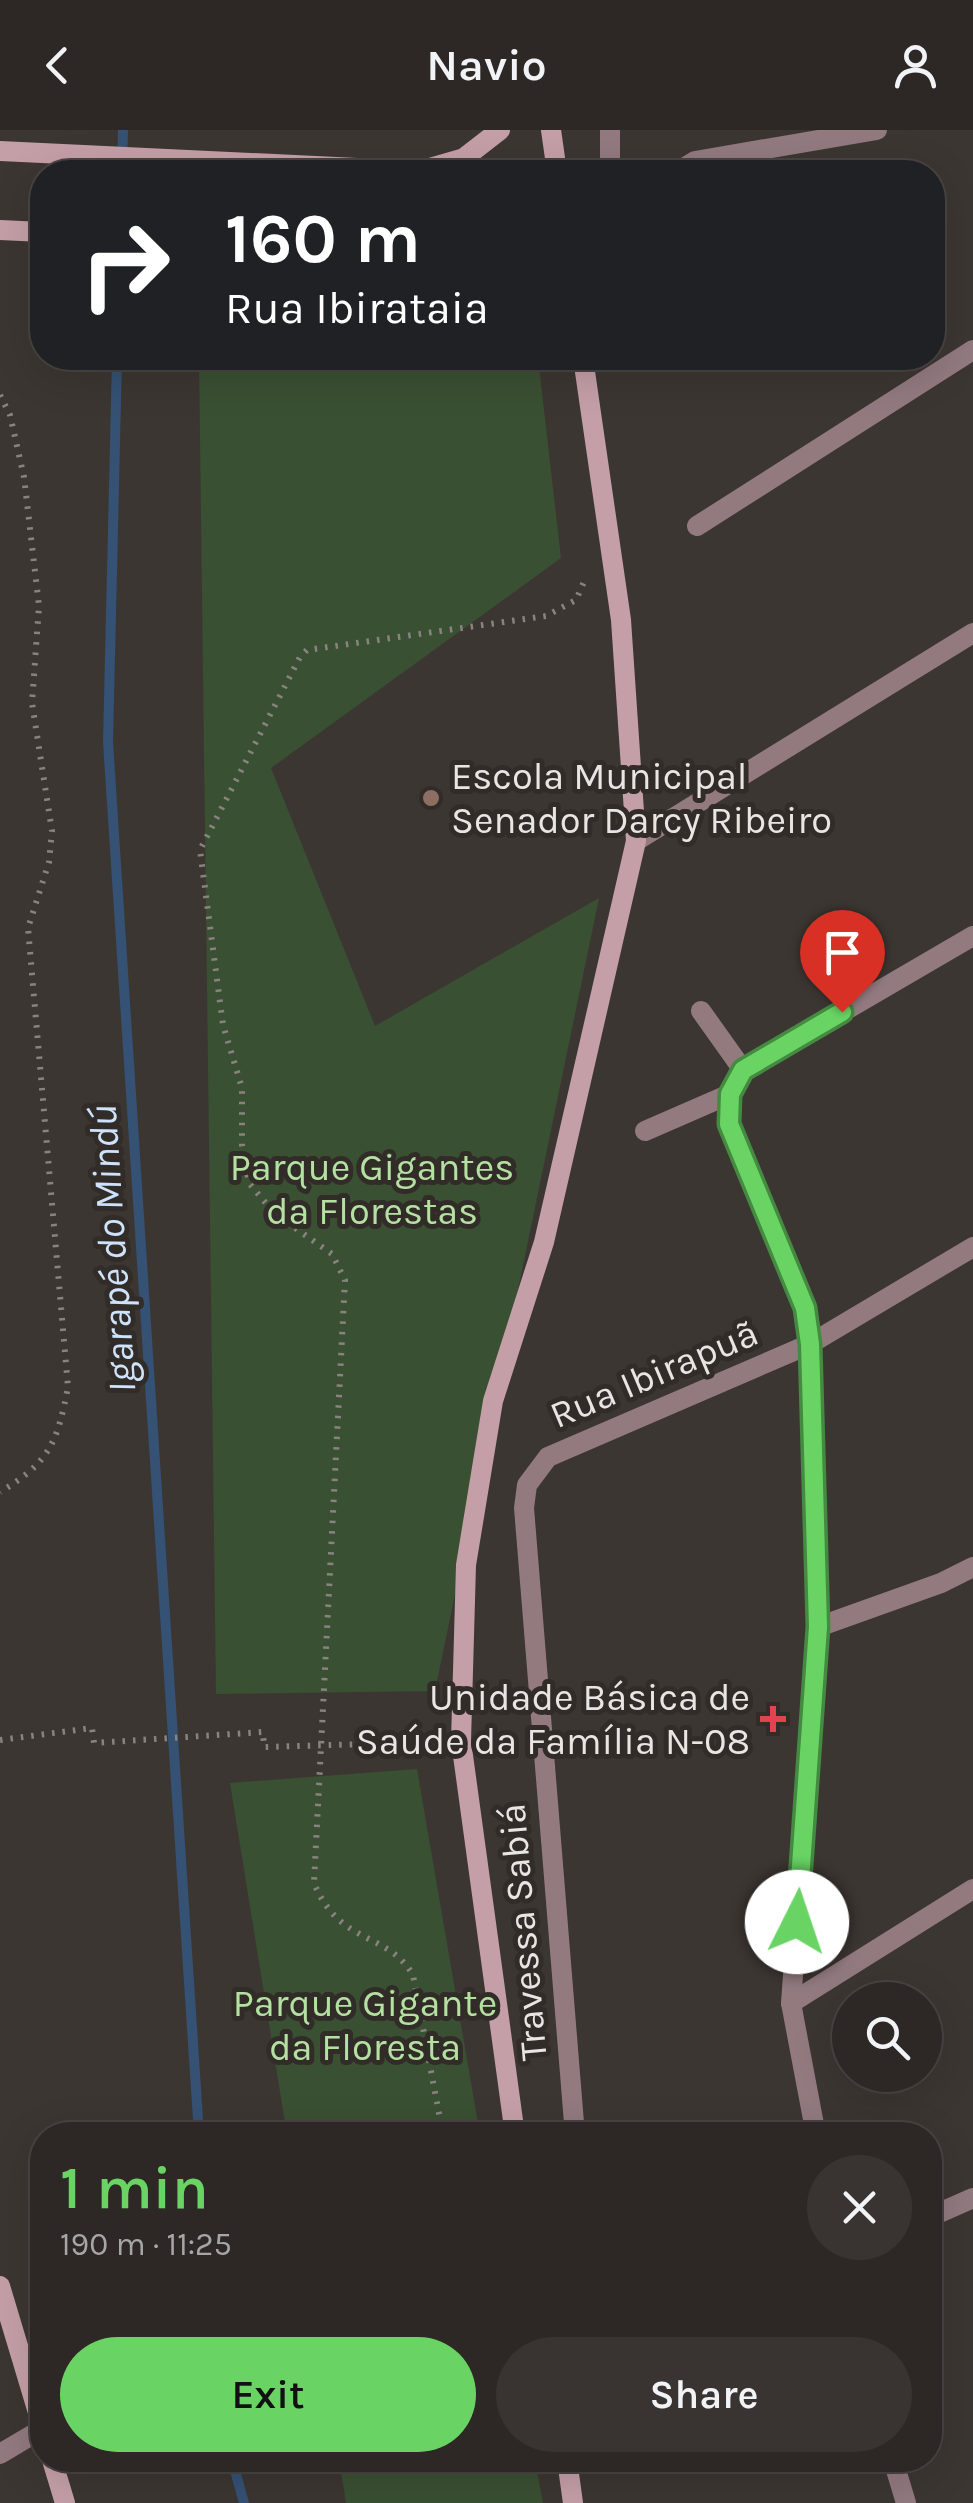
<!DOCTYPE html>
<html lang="en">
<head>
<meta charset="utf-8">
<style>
	body { margin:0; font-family:Karla,sans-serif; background:#393432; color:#f1f3f6; height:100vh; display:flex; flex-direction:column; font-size:38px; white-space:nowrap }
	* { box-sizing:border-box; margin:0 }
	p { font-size:32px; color:#a7a6a7 }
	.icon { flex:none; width:55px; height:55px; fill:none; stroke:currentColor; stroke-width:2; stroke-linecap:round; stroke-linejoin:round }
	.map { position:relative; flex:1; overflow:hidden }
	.details { position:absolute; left:30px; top:1992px; width:912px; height:350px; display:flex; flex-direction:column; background:#2d2826; border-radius:40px; box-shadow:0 10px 40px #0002,0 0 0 2px #484443 }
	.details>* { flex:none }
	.hud { position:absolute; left:30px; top:30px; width:915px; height:210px; border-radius:40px; box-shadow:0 10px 40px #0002,0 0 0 2px #484443; background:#202124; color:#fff; overflow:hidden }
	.buttons { position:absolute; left:832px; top:1852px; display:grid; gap:20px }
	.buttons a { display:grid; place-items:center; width:110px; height:110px; border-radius:50%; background:#2d2826; box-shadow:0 10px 40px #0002,0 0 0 2px #484443; font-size:50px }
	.pin { position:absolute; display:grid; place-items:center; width:85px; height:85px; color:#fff; margin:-102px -42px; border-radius:50% 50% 50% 0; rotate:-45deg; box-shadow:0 0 10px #0007 }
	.pin .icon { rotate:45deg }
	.me { position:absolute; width:110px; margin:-55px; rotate:4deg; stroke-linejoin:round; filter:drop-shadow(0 0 8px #0008) }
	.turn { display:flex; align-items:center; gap:35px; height:210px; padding:0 30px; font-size:45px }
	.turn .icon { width:130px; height:130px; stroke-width:2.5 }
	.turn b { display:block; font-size:70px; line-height:85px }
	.round { display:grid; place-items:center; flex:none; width:105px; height:105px; border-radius:52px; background:#393432 }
	.summary { display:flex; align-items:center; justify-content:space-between; height:170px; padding:0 30px }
	h1 { font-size:60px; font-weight:600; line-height:75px; color:#69d464 }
	.primary-button { display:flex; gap:20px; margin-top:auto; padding:20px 30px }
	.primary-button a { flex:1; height:115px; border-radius:60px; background:#69d464; color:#111; font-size:40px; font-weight:600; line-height:115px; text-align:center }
	.primary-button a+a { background:#393432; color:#f1f3f6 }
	header { display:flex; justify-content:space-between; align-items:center; height:130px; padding:0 30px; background:#2d2826; font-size:45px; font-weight:600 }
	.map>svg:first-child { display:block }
	.green { fill:#3a5032 }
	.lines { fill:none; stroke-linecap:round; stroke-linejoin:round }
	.stream { stroke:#355174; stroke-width:10 }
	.path { stroke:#88837f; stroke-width:6; stroke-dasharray:2.5 8; stroke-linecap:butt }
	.street { stroke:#927a7f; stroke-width:20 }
	.secondary { stroke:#c59fa7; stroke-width:20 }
	.route-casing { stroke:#448a41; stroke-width:25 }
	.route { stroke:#69d464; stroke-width:18 }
	.education-dot { fill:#8d6e63; stroke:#322c29; stroke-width:4 }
	.health-dot { fill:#e0444e; stroke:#322c29; stroke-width:4 }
	.labels { text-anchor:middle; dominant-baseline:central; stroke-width:10; stroke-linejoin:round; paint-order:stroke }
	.poi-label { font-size:38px; fill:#e9e5e3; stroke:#322c29; text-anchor:start }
	.park-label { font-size:38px; fill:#b4e1a2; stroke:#322c29 }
	.street-label { font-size:38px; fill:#e9e5e3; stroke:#322c29 }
	.water-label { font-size:40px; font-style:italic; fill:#cee2fa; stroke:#322c29 }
</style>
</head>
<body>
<header><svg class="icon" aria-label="back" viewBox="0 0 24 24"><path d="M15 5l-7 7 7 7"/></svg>Navio<svg class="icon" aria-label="person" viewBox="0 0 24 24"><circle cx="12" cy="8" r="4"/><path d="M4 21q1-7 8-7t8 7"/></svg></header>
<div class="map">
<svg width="973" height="2373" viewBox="0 0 973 2373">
	<rect width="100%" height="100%" fill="#3c3632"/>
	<g class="green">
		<polygon points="199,228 538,228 561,428 271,638 375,896 599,768 435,1561 216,1564"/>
		<polygon points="417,1639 480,2005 287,2005 230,1653"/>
		<polygon points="339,2330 535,2330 543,2373 346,2373"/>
	</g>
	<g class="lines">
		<g class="stream">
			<polyline points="122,42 123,0"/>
			<polyline points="117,228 108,612 199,2005"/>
			<polyline points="232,2330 244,2373"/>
		</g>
		<g class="path">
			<path d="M0,265L10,285L24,347L39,476L32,573L52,701L49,732L28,798L68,1257C57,1313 50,1332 0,1362"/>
			<polyline points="0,1610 92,1598 94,1613 263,1602 264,1617 436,1612"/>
			<path d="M443,2005L413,1845C387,1801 340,1816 314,1753L345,1150L332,1124L274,1083L249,1053L242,1015V958L223,895L200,720L300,527L307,520L546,486L576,470L586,447"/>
		</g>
		<g class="street">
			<polyline points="610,0 610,42"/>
			<polyline points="677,42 695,31 877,0"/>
			<polyline points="697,396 973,220"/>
			<polyline points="636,711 973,503"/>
			<polyline points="701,881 743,940"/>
			<polyline points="645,1001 730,964"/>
			<polyline points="818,1497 941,1453 973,1437"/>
			<polyline points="791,1873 973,1759"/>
			<polyline points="575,2005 524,1378 527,1355 548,1327 810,1214 973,1117"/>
			<polyline points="816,2005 791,1873 818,1497 810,1214 805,1178 729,994 730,964 743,940 973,806"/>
			<polyline points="930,2087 973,2068"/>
			<polyline points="0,2324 42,2299"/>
			<polyline points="893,2330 906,2373"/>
		</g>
		<g class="secondary">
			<polyline points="551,0 557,42"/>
			<polyline points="0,21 419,41 464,28 500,0"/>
			<polyline points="0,100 42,102"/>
			<polyline points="515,2005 461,1611 466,1435 493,1271 544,1112 636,711 621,490 583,228"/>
			<polyline points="0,2156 42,2296"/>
			<polyline points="52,2330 65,2373"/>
			<polyline points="567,2330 573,2373"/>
		</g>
	</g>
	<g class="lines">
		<g class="route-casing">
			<polyline id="route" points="797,1792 818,1497 810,1214 805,1178 729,994 730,964 743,940 842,882"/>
		</g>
		<use href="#route" class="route"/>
	</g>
	<circle class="education-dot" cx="431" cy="668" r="10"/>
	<path class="health-dot" d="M768 1574h10v10h10v10h-10v10h-10v-10h-10v-10h10z"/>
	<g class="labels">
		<g class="poi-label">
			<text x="451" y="646">Escola Municipal<tspan x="451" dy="44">Senador Darcy Ribeiro</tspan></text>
			<text x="750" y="1567" text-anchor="end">Unidade Básica de<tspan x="750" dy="44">Saúde da Família N-08</tspan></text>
		</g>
		<g class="park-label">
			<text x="372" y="1037">Parque Gigantes<tspan x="372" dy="44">da Florestas</tspan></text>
			<text x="365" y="1873">Parque Gigante<tspan x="365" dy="44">da Floresta</tspan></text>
		</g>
		<g class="street-label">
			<text transform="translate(654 1244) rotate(-23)">Rua Ibirapuã</text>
			<text transform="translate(523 1802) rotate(-95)">Travessa Sabiá</text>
		</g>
		<g class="water-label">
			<text transform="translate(112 1119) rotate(-94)">Igarapé do Mindú</text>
		</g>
	</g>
</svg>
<div class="buttons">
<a><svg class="icon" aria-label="search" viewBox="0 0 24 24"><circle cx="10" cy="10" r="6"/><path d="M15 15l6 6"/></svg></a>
</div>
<div class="pin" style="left:842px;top:882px;background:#d93025"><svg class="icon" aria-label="arrive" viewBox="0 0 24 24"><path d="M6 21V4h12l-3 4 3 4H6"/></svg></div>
<svg class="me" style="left:797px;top:1792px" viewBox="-20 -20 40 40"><circle r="19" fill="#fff"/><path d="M0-13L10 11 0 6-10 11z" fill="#69d464"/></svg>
<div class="hud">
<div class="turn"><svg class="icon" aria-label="right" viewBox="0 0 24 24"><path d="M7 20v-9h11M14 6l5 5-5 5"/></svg><div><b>160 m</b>Rua Ibirataia</div></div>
</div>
<section class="details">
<div class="summary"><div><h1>1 min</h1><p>190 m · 11:25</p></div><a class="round"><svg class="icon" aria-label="close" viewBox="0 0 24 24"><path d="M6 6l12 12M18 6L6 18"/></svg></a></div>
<div class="primary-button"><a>Exit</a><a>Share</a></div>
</section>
</div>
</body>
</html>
